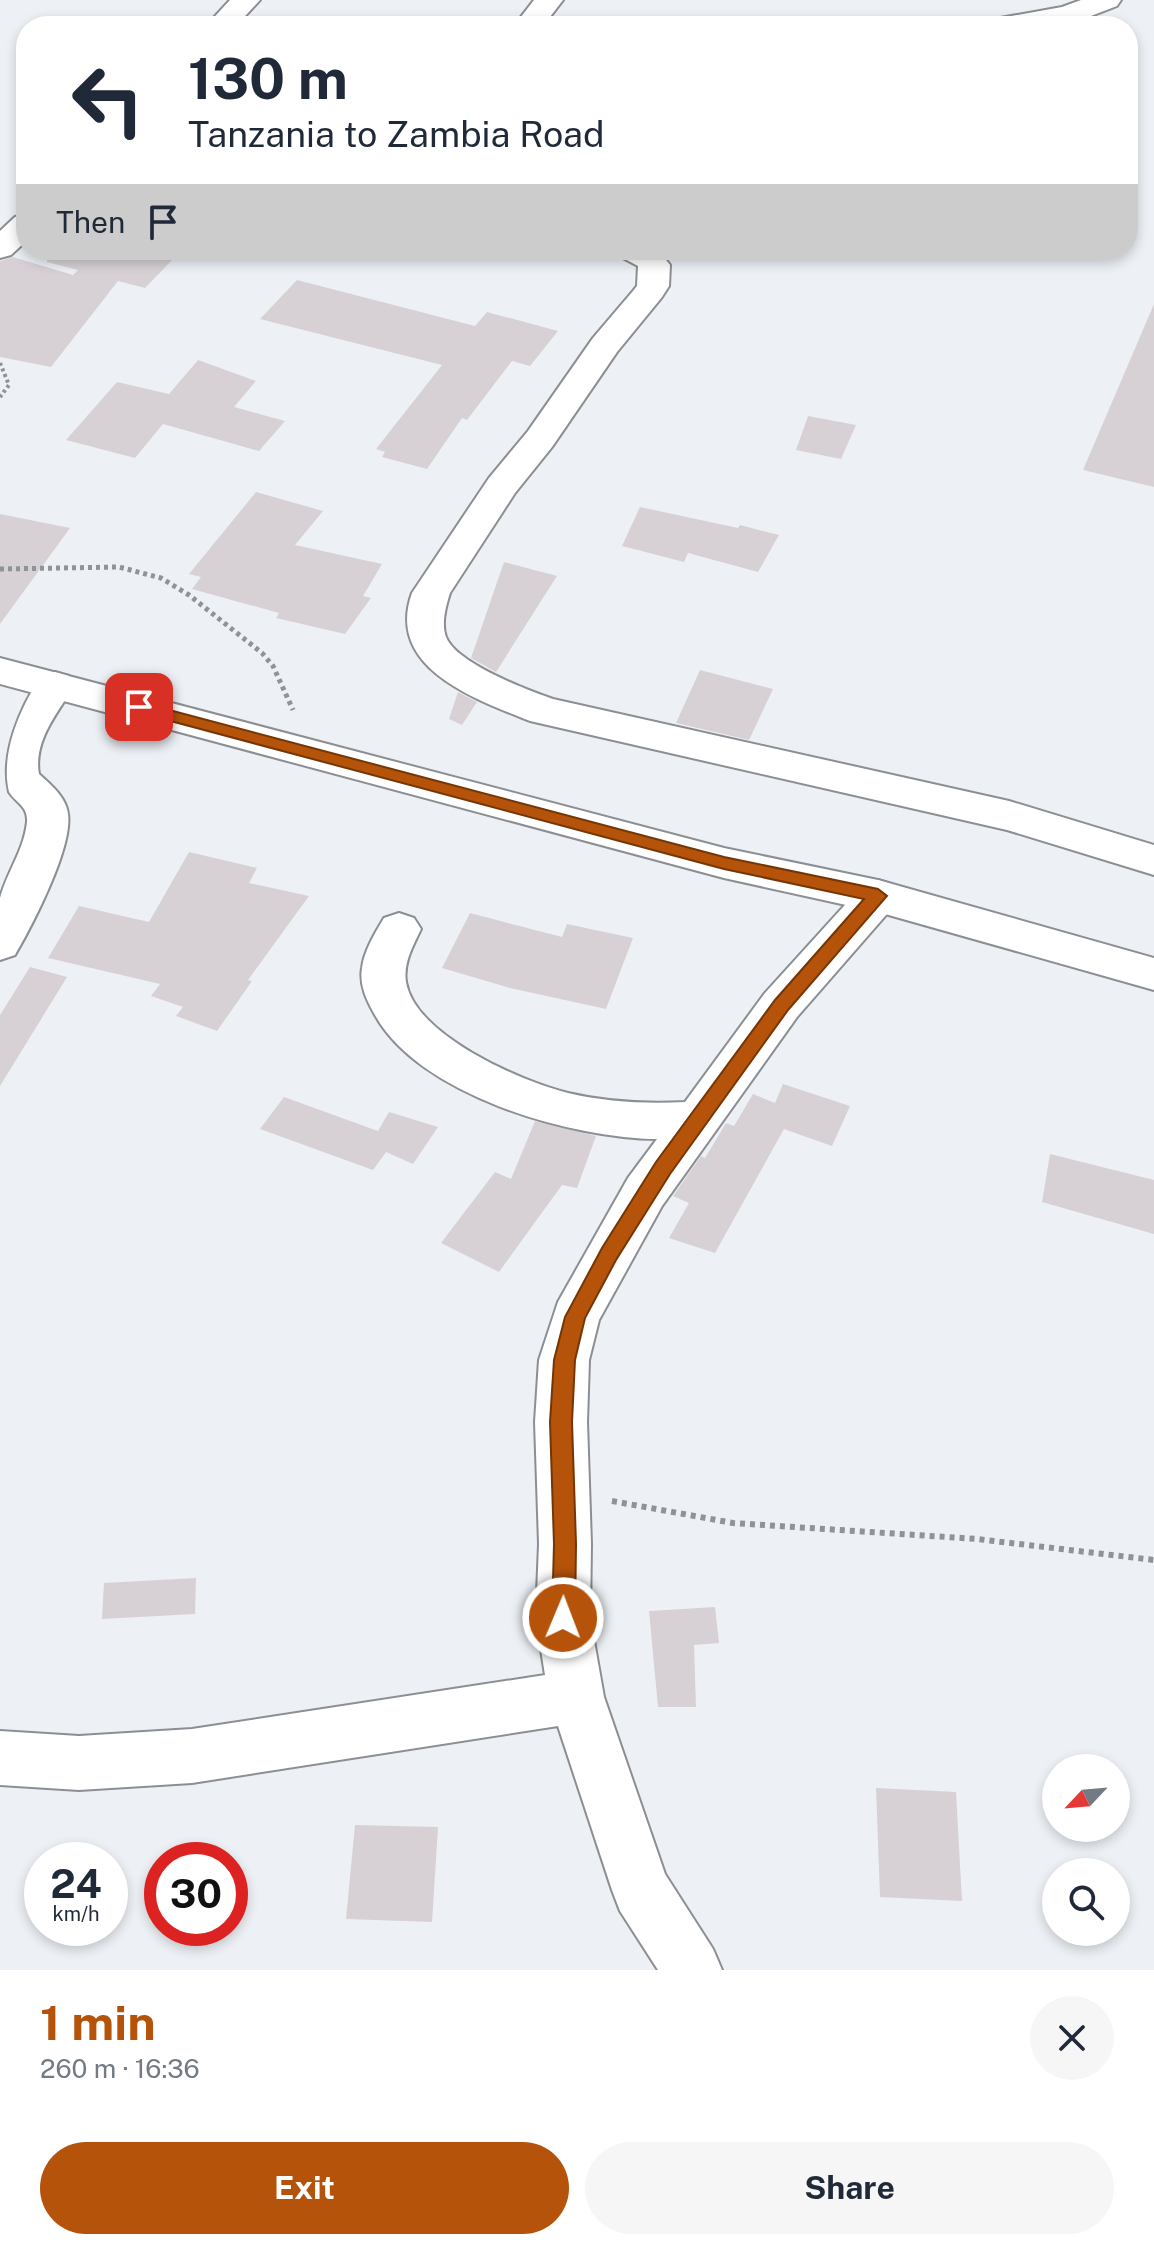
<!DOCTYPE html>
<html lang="en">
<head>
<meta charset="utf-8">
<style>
	body { margin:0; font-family:"Public Sans",sans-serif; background:#f6f6f7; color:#1f2937; height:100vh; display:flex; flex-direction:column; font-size:30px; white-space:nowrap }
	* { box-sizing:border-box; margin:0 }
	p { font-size:26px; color:#747a83 }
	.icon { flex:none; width:44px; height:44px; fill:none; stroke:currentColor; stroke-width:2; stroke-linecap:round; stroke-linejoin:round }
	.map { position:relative; height:1970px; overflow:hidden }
	.drawer { display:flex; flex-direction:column; background:#fff; flex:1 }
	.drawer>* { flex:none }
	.banner { position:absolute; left:16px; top:16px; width:1122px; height:244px; border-radius:32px; box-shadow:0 4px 12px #0003; background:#fff; color:#1f2937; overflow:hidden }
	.needle { width:52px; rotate:244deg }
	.tools { position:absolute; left:1042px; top:1754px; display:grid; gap:16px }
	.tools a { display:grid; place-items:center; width:88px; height:88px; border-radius:50%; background:#fff; box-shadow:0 4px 12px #0003; font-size:40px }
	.speed { position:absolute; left:24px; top:1842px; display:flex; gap:16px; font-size:40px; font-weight:700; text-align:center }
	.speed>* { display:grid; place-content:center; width:104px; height:104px; border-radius:50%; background:#fff; box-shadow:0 4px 12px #0003; line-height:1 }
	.speed small { font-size:20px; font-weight:400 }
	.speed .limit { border:12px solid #d22; background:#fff; color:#111 }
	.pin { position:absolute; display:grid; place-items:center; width:68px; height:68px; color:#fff; margin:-34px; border-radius:16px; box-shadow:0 4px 12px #0006 }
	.me { position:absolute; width:88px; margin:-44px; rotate:1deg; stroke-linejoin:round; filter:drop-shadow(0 0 6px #0008) }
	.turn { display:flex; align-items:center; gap:28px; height:168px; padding:0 40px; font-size:36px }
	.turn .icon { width:104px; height:104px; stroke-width:2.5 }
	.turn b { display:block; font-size:56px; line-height:68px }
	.then { display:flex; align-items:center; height:76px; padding:0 40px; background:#0003; gap:16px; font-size:30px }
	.round { display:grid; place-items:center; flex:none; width:84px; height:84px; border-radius:42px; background:#f6f6f7 }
	.headline { display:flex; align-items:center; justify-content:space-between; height:136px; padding:0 40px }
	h1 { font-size:48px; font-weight:700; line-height:60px; color:#b45309 }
	.button { display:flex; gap:16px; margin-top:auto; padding:16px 40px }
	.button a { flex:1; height:92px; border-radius:48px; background:#b45309; color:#fff; font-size:32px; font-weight:700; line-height:92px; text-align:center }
	.button a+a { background:#f6f6f7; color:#1f2937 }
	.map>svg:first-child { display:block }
	.building { fill:#d7d1d5 }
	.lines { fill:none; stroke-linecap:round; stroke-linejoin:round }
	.minor-casing { stroke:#8b8f93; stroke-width:4 }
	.trunk-casing { stroke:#8b8f93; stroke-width:4 }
	.path-far2 { stroke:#8f9296; stroke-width:4; stroke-dasharray:3 3; stroke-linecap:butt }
	.path-far1 { stroke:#8f9296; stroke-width:5; stroke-dasharray:4 4; stroke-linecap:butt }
	.path { stroke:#8f9296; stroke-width:6; stroke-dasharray:5 5; stroke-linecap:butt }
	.minor { fill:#fff; fill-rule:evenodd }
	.trunk { fill:#fff; fill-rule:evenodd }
	.route { fill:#b45309; stroke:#753606; stroke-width:2 }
</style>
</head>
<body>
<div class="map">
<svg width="1154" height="1970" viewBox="0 0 1154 1970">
	<rect width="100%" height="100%" fill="#edf1f6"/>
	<g class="building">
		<polygon points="48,250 135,250 172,260 145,288 118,281 51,367 0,357 0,261 13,257 73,275 78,270 47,262"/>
		<polygon points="297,280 475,326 487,312 558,331 530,366 512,361 467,420 462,418 427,469 382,457 385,452 376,449 442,365 260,319"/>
		<polygon points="1154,304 1154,487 1083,470"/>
		<polygon points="198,360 256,381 234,407 285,421 259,451 163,424 135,458 66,440 117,382 169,394"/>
		<polygon points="808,416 856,425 841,459 796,450"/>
		<polygon points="256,492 323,511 295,545 382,564 363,596 371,598 345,634 276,618 279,613 192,589 201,577 189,574"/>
		<polygon points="640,507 738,528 740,525 779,535 758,572 688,553 684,562 622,546"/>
		<polygon points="0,514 70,528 0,624"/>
		<polygon points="504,562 557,576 496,672 471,658"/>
		<polygon points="700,670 773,689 749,740 676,723"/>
		<polygon points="458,692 477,702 462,725 449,719"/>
		<polygon points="189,852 257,868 249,883 309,896 248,980 252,981 217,1031 176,1016 183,1007 151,996 160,984 48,958 79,906 149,922"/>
		<polygon points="470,913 562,937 567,924 633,938 606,1009 510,988 442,968"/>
		<polygon points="30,967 67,977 0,1086 0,1015"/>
		<polygon points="783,1084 850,1106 832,1146 784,1129 715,1253 669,1238 689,1203 673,1196 701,1156 705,1158 726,1123 734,1126 753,1094 775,1103"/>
		<polygon points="284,1097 378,1131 389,1112 438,1127 413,1164 386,1152 373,1170 260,1129"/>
		<polygon points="535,1121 596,1136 577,1188 562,1185 499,1272 441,1243 495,1172 511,1179"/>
		<polygon points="1050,1154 1154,1180 1154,1234 1042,1202"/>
		<polygon points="196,1578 195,1614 102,1619 104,1583"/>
		<polygon points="715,1607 719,1643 694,1645 696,1707 658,1707 649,1611"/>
		<polygon points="876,1788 956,1792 962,1901 880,1897"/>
		<polygon points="355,1825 438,1827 432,1922 346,1919"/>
	</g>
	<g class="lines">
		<g class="minor-casing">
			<g id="minor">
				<polygon points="230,0 260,0 236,26 206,26"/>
				<polygon points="534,0 563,0 543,26 514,26"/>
				<polygon points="1081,0 1121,0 1117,6 1078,21 1053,26 985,26 989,20 1062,7"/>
				<polygon points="26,214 26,241 11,255 0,258 0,231 15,217"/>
				<path d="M616,250L659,251L670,265L669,286L662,297L617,352L552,447L515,493L450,593C446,605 441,624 446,637C456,663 527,690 553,699L1009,801L1154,845V875L1007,830L530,721C475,699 385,668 412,593L489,478L528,431L593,338L633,291L637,286L638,266L621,257Z"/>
				<path d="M55,672L69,676L75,685C58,712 33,741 39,774C51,785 66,797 68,814C73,847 32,926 15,955L0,960C0,941 0,916 0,898C7,872 24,850 27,822C28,806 17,804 9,792C0,754 20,708 41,676Z"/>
				<path d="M878,880L893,885L899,896L893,907L797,1017L662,1206L599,1320L589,1360L587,1422L591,1544L590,1618L604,1697L665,1874L713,1949L722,1970H658L620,1911L612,1890L558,1726L192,1783L79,1790L0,1785V1731L79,1736L192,1729L545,1675L536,1618L539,1544L535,1422L539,1360L558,1302L628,1178L657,1139C570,1138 419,1095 375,1015C367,1001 359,985 362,968C364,951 375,933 384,918L399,913L414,918L421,929C413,946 403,963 406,982C415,1035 520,1081 568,1093C606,1102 646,1104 685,1102L765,993L863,885Z"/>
			</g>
		</g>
		<g class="trunk-casing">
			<polygon id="trunk" points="0,658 724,848 878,880 1154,958 1154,990 878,912 724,878 0,684"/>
		</g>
		<polyline class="path-far2" points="0,363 9,385 0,397"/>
		<polyline class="path-far1" points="0,569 119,567 161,578 189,595 262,653 273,666 293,710"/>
		<polyline class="path" points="612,1501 733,1523 977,1539 1154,1560"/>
		<use href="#minor" class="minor"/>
		<use href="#trunk" class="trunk"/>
	</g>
	<polygon class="route" points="139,702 724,857 878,889 887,896 788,1010 670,1174 616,1260 585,1318 575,1360 572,1422 576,1544 575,1618 571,1625 563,1628 555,1625 552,1618 554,1544 550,1422 554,1360 565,1317 602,1248 656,1162 775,1000 864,899 724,869 133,711 133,703"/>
</svg>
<div class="tools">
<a><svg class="needle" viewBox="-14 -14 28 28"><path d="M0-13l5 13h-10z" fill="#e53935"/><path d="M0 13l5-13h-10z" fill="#747a83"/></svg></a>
<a><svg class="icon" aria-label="search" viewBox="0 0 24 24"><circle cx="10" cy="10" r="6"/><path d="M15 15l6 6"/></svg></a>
</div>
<div class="speed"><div>24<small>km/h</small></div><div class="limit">30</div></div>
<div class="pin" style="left:139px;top:707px;background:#d93025"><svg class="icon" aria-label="arrive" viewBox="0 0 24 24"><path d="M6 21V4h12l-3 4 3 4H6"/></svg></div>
<svg class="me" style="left:563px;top:1618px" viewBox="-20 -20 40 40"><circle r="17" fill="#b45309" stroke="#fff" stroke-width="3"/><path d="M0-11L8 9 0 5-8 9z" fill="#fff"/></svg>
<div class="banner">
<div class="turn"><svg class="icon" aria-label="left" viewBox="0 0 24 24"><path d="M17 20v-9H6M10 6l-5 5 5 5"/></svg><div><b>130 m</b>Tanzania to Zambia Road</div></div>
<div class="then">Then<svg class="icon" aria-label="arrive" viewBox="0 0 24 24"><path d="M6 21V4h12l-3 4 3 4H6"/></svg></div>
</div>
</div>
<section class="drawer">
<div class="headline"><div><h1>1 min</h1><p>260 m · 16:36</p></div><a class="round"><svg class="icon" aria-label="close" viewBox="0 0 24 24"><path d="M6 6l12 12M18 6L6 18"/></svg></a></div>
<div class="button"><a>Exit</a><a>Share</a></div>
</section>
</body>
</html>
